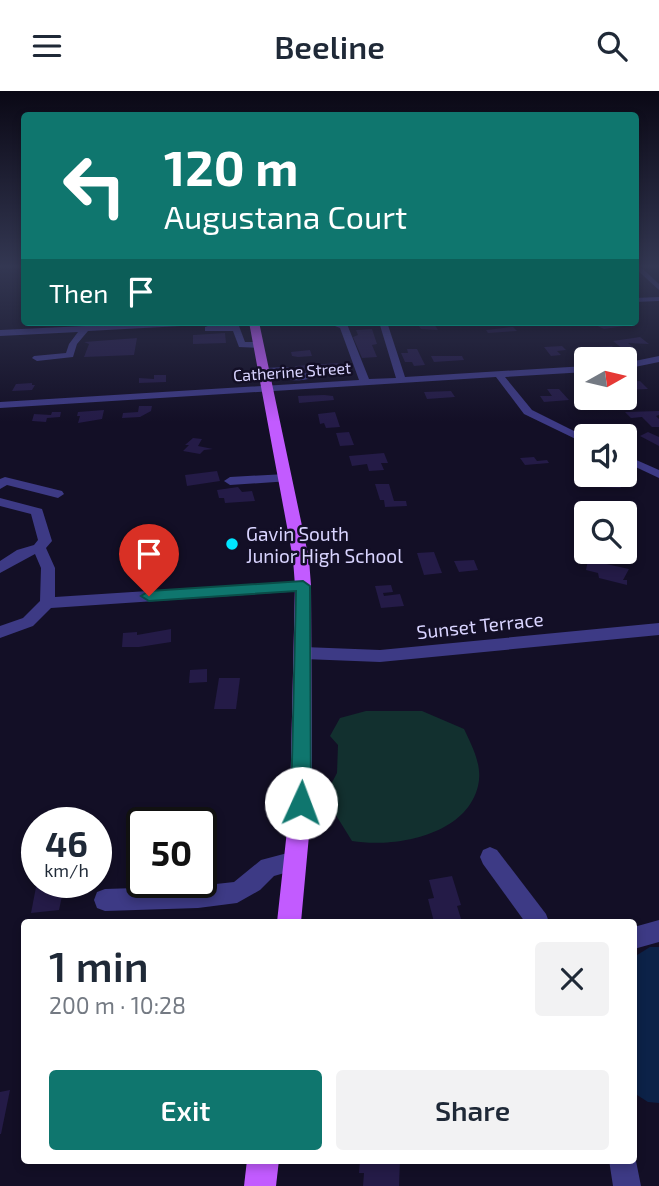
<!DOCTYPE html>
<html lang="en">
<head>
<meta charset="utf-8">
<style>
	body { margin:0; font-family:"Exo 2",sans-serif; background:#f2f2f3; color:#1f2937; height:100vh; display:flex; flex-direction:column; font-size:26px; white-space:nowrap }
	* { box-sizing:border-box; margin:0 }
	p { font-size:23px; color:#747a83 }
	.icon { flex:none; width:38px; height:38px; fill:none; stroke:currentColor; stroke-width:2; stroke-linecap:round; stroke-linejoin:round }
	.map { position:relative; flex:1; overflow:hidden }
	.side { position:absolute; left:21px; top:828px; width:616px; height:245px; display:flex; flex-direction:column; background:#fff; border-radius:7px; box-shadow:0 4px 10px #0003 }
	.side>* { flex:none }
	.guide { position:absolute; left:21px; top:21px; width:618px; height:214px; border-radius:7px; box-shadow:0 4px 10px #0003; background:#0f766e; color:#fff; overflow:hidden }
	.needle { width:46px; rotate:82deg }
	.fabs { position:absolute; left:574px; top:256px; display:grid; gap:14px }
	.fabs a { display:grid; place-items:center; width:63px; height:63px; border-radius:7px; background:#fff; box-shadow:0 4px 10px #0003; font-size:35px }
	.speed { position:absolute; left:21px; top:716px; display:flex; gap:14px; font-size:35px; font-weight:700; text-align:center }
	.speed>* { display:grid; place-content:center; width:91px; height:91px; border-radius:50%; background:#fff; box-shadow:0 4px 10px #0003; line-height:1 }
	.speed small { font-size:18px; font-weight:400 }
	.speed .limit { border:4px solid #111; border-radius:10px; background:#fff; color:#111 }
	.pin { position:absolute; display:grid; place-items:center; width:60px; height:60px; color:#fff; margin:-72px -30px; border-radius:50% 50% 50% 0; rotate:-45deg; box-shadow:0 0 7px #0007 }
	.pin .icon { rotate:45deg }
	.me { position:absolute; width:77px; margin:-38px; rotate:2deg; stroke-linejoin:round; filter:drop-shadow(0 0 5px #0008) }
	.turn { display:flex; align-items:center; gap:24px; height:147px; padding:0 28px; font-size:32px }
	.turn .icon { width:91px; height:91px; stroke-width:2.5 }
	.turn b { display:block; font-size:49px; line-height:60px }
	.then { display:flex; align-items:center; height:66px; padding:0 28px; background:#0003; gap:14px; font-size:26px }
	.round { display:grid; place-items:center; flex:none; width:74px; height:74px; border-radius:7px; background:#f2f2f3 }
	.headline { display:flex; align-items:center; justify-content:space-between; height:119px; padding:0 28px }
	h1 { font-size:42px; font-weight:600; line-height:52px }
	.cta { display:flex; gap:14px; margin-top:auto; padding:14px 28px }
	.cta a { flex:1; height:80px; border-radius:7px; background:#0f766e; color:#fff; font-size:28px; font-weight:600; line-height:80px; text-align:center }
	.cta a+a { background:#f2f2f3; color:#1f2937 }
	header { display:flex; justify-content:space-between; align-items:center; height:91px; padding:0 28px; background:#fff; font-size:32px; font-weight:600 }
	.map>svg:first-child { display:block }
	.green { fill:#12302f }
	.water { fill:#0c2248 }
	.building { fill:#241b47 }
	.lines { fill:none; stroke-linecap:round; stroke-linejoin:round }
	.minor { fill:#3d3a85; fill-rule:evenodd }
	.major { fill:#c25bff; fill-rule:evenodd }
	.route { fill:#0f766e; stroke:#0a4d48; stroke-width:2 }
	.poi-dot { fill:#00e5ff; stroke:#130f26; stroke-width:2.5 }
	.labels { text-anchor:middle; dominant-baseline:central; stroke-width:5; stroke-linejoin:round; paint-order:stroke }
	.far-street-label { font-size:16px; fill:#d9d4ff; stroke:#130f26 }
	.poi-label { font-size:19px; fill:#d9d4ff; stroke:#130f26; text-anchor:start }
	.street-label { font-size:19px; fill:#d9d4ff; stroke:#130f26 }
</style>
</head>
<body>
<header><svg class="icon" aria-label="menu" viewBox="0 0 24 24"><path d="M4 6h16M4 12h16M4 18h16"/></svg>Beeline<svg class="icon" aria-label="search" viewBox="0 0 24 24"><circle cx="10" cy="10" r="6"/><path d="M15 15l6 6"/></svg></header>
<div class="map">
<svg width="659" height="1095" viewBox="0 0 659 1095">
	<rect width="100%" height="100%" fill="#130f26"/>
	<path class="green" d="M366,620H422L464,638C472,655 483,675 478,695C466,745 394,757 352,750L334,721L327,701L337,682L338,654L330,645L340,627Z"/>
	<polygon class="water" points="650,856 659,856 659,1012 648,1011 634,1002 634,866"/>
	<g class="building">
		<polygon points="416,231 434,233 438,239 421,238"/>
		<polygon points="589,231 619,231 624,235 604,238"/>
		<polygon points="513,236 517,240 488,242 486,239"/>
		<polygon points="372,238 377,253 372,254 377,266 362,267 353,246 358,244 356,239"/>
		<polygon points="225,242 226,252 193,253 193,244"/>
		<polygon points="640,246 649,253 628,252 634,257 623,258 613,250"/>
		<polygon points="137,247 134,264 84,266 89,253 84,251"/>
		<polygon points="562,255 566,259 557,260 561,264 551,265 544,256"/>
		<polygon points="612,255 617,260 591,263 584,257"/>
		<polygon points="407,258 417,258 425,274 414,275 412,271 405,271 401,262 408,262"/>
		<polygon points="310,259 312,265 298,266 292,265 291,261"/>
		<polygon points="431,265 462,265 464,269 434,271"/>
		<polygon points="338,272 341,279 297,282 295,275"/>
		<polygon points="154,284 166,284 166,291 139,292 139,287 154,288"/>
		<polygon points="640,290 648,298 625,299 625,291"/>
		<polygon points="32,292 32,294 35,294 32,299 12,300 16,293"/>
		<polygon points="547,298 559,298 569,309 544,311 540,305 552,305"/>
		<polygon points="451,300 455,306 427,308 424,301"/>
		<polygon points="324,304 333,305 334,309 299,312 298,305"/>
		<polygon points="139,315 152,315 151,320 140,326 122,327 123,322 138,321"/>
		<polygon points="104,319 102,328 78,332 80,325 77,325 78,321"/>
		<polygon points="659,320 659,324 656,325 659,328 659,336 652,336 642,326 631,327 625,321"/>
		<polygon points="52,321 61,321 60,326 47,327 46,331 32,330 34,323 51,324"/>
		<polygon points="335,321 340,336 326,337 324,332 320,333 318,323"/>
		<polygon points="349,341 354,354 340,355 336,342"/>
		<polygon points="648,341 659,346 659,355 640,345"/>
		<polygon points="193,347 202,348 198,355 213,358 204,359 200,363 183,360 189,354 185,354"/>
		<polygon points="384,362 388,372 381,372 384,379 369,380 367,373 352,375 349,365"/>
		<polygon points="534,366 537,370 547,369 549,372 525,374 520,367"/>
		<polygon points="217,380 220,390 187,395 185,384"/>
		<polygon points="596,383 611,383 621,397 600,396 596,390 601,390"/>
		<polygon points="375,393 389,393 394,410 406,410 407,415 385,416 384,409 380,409"/>
		<polygon points="238,396 242,401 252,400 255,410 225,412 224,407 219,407 217,399"/>
		<polygon points="434,461 442,482 424,484 417,462"/>
		<polygon points="474,469 478,479 459,481 454,470"/>
		<polygon points="588,469 629,478 623,489 627,489 627,494 599,487 598,482 586,479"/>
		<polygon points="391,494 393,501 383,502 384,505 400,503 404,515 381,517 375,495"/>
		<polygon points="171,538 171,551 139,556 122,556 123,542 137,541 137,544"/>
		<polygon points="207,578 207,591 189,592 190,579"/>
		<polygon points="219,587 240,587 236,618 214,618"/>
		<polygon points="452,785 461,814 457,815 462,831 434,831 428,808 434,807 429,789"/>
		<polygon points="37,791 65,791 59,819 31,822"/>
		<polygon points="156,791 183,791 182,795 155,797"/>
		<polygon points="10,999 1,1043 0,1043 0,1001"/>
		<polygon points="360,1069 400,1069 399,1095 363,1095 364,1082 359,1082"/>
	</g>
	<g class="lines">
		<g class="minor">
			<polygon points="635,177 642,177 659,193 659,199"/>
			<polygon points="659,206 659,210 635,211 635,207"/>
			<polygon points="169,231 223,231 219,233 88,240 77,253 73,266 37,270 32,267 34,265 66,262 69,253 78,241 0,245 0,239"/>
			<polygon points="325,231 347,233 369,288 396,287 379,231 387,231 405,286 586,275 586,281 505,286 532,319 586,346 586,353 524,323 496,286 0,317 0,311 359,289 340,237"/>
			<polygon points="208,235 239,235 245,251 259,251 263,254 259,257 239,256 233,240 205,240 205,236"/>
			<polygon points="659,265 659,271 625,278 625,272"/>
			<path d="M288,276L294,283L309,282L314,285C308,290 294,290 287,288L284,282L265,283L260,280L265,277Z"/>
			<polygon points="625,364 659,379 659,387 625,371"/>
			<polygon points="286,383 292,387 290,390 230,394 224,390 230,386"/>
			<polygon points="5,386 62,400 64,403 58,407 7,394 0,398 0,388"/>
			<polygon points="0,407 42,418 43,421 52,450 46,457 55,477 55,506 303,490 310,495 303,500 51,517 33,535 0,547 0,535 23,527 40,510 41,477 35,463 0,482 0,470 17,459 34,454 38,449 31,423 0,415"/>
			<polygon points="659,532 659,544 380,571 304,568 298,566 296,562 298,558 304,556 380,559"/>
			<polygon points="490,756 497,759 546,823 549,831 525,831 483,773 480,766 483,759"/>
			<polygon points="295,760 302,763 306,770 302,777 274,785 260,799 237,812 198,817 105,820 97,817 94,809 97,801 105,798 198,795 234,791 261,769"/>
			<polygon points="659,829 659,851 634,858 634,836"/>
			<polygon points="634,1060 641,1095 613,1095 609,1069 634,1069"/>
		</g>
		<g class="major">
			<polygon points="249,231 259,231 309,468 311,495 312,712 301,831 277,831 290,712 295,495 293,468"/>
			<polygon points="247,1069 279,1069 276,1095 244,1095"/>
		</g>
	</g>
	<linearGradient id="sky" x2="0" y2="1"><stop stop-color="#0a0815"/><stop offset="0.53" stop-color="#333752"/><stop offset="1" stop-color="#333752" stop-opacity="0"/></linearGradient>
	<rect width="659" height="331" fill="url(#sky)"/>
	<polygon class="route" points="303,490 310,495 311,712 308,718 301,721 294,718 291,712 296,500 149,510 141,505 149,500"/>
	<circle class="poi-dot" cx="232" cy="453" r="7"/>
	<g class="labels">
		<g class="far-street-label">
			<text transform="translate(292 280) rotate(-4)">Catherine Street</text>
		</g>
		<g class="poi-label">
			<text x="246" y="442">Gavin South<tspan x="246" dy="22">Junior High School</tspan></text>
		</g>
		<g class="street-label">
			<text transform="translate(480 534) rotate(-6)">Sunset Terrace</text>
		</g>
	</g>
</svg>
<div class="fabs">
<a><svg class="needle" viewBox="-14 -14 28 28"><path d="M0-13l5 13h-10z" fill="#e53935"/><path d="M0 13l5-13h-10z" fill="#747a83"/></svg></a>
<a><svg class="icon" aria-label="sound" viewBox="0 0 24 24"><path d="M4 9h4l5-4v14l-5-4H4zM17 9q2 3 0 6"/></svg></a>
<a><svg class="icon" aria-label="search" viewBox="0 0 24 24"><circle cx="10" cy="10" r="6"/><path d="M15 15l6 6"/></svg></a>
</div>
<div class="speed"><div>46<small>km/h</small></div><div class="limit">50</div></div>
<div class="pin" style="left:149px;top:505px;background:#d93025"><svg class="icon" aria-label="arrive" viewBox="0 0 24 24"><path d="M6 21V4h12l-3 4 3 4H6"/></svg></div>
<svg class="me" style="left:301px;top:712px" viewBox="-20 -20 40 40"><circle r="19" fill="#fff"/><path d="M0-13L10 11 0 6-10 11z" fill="#0f766e"/></svg>
<div class="guide">
<div class="turn"><svg class="icon" aria-label="left" viewBox="0 0 24 24"><path d="M17 20v-9H6M10 6l-5 5 5 5"/></svg><div><b>120 m</b>Augustana Court</div></div>
<div class="then">Then<svg class="icon" aria-label="arrive" viewBox="0 0 24 24"><path d="M6 21V4h12l-3 4 3 4H6"/></svg></div>
</div>
<section class="side">
<div class="headline"><div><h1>1 min</h1><p>200 m · 10:28</p></div><a class="round"><svg class="icon" aria-label="close" viewBox="0 0 24 24"><path d="M6 6l12 12M18 6L6 18"/></svg></a></div>
<div class="cta"><a>Exit</a><a>Share</a></div>
</section>
</div>
</body>
</html>
